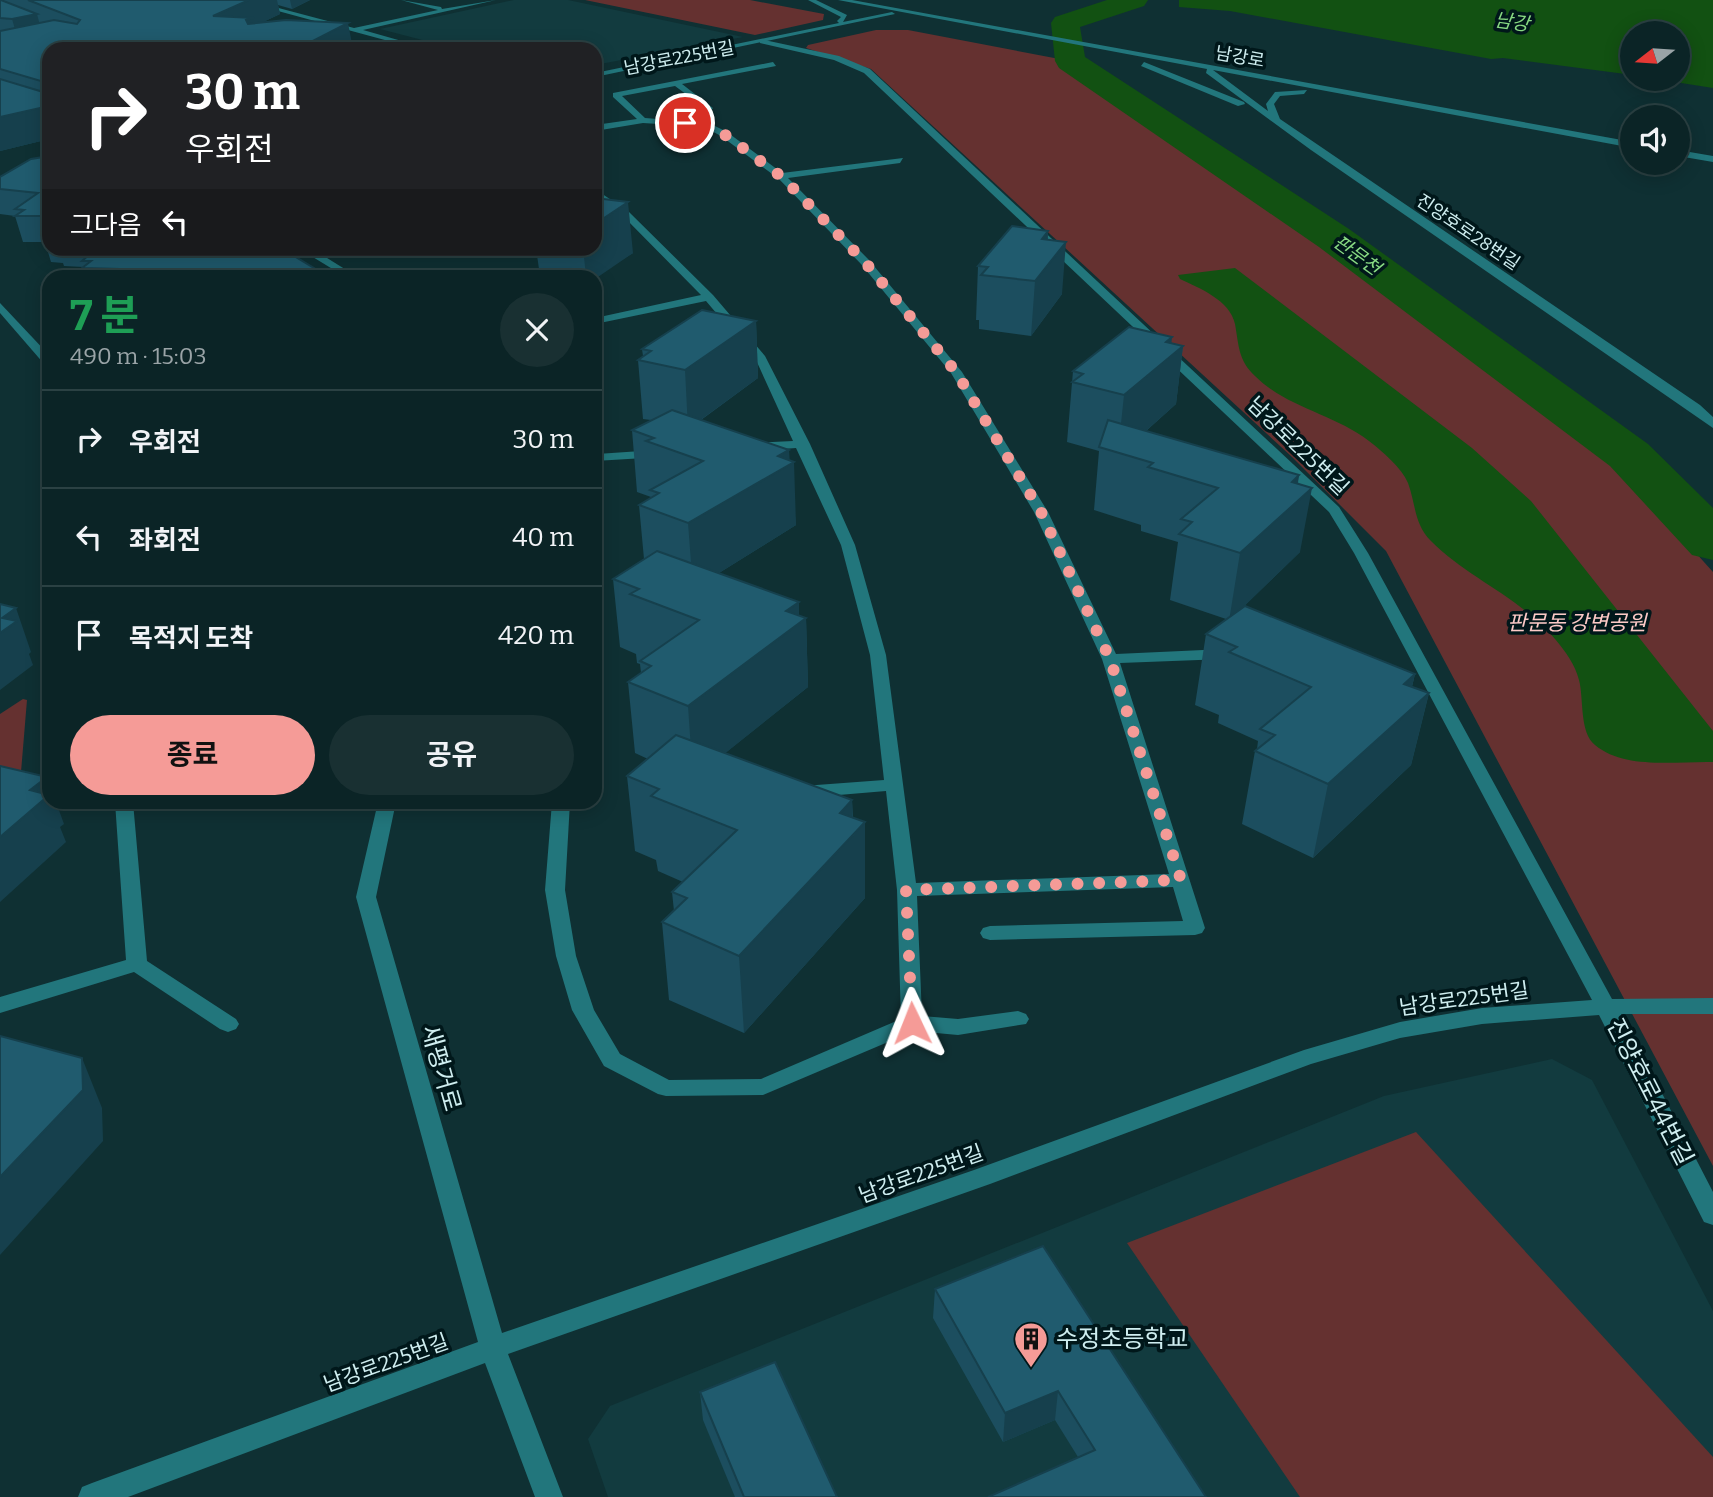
<!DOCTYPE html>
<html lang="ko">
<head>
<meta charset="utf-8">
<style>
	body { margin:0; font-family:Bitter,"Noto Sans KR",serif; background:#193032; color:#f1f3f6; height:100vh; display:flex; flex-direction:column; font-size:26px; white-space:nowrap }
	* { box-sizing:border-box; margin:0 }
	p { font-size:23px; color:#9aa4a7 }
	.icon { flex:none; width:38px; height:38px; fill:none; stroke:currentColor; stroke-width:2; stroke-linecap:round; stroke-linejoin:round }
	.map { position:relative; flex:1; overflow:hidden }
	.details { position:absolute; left:42px; top:270px; width:560px; height:539px; display:flex; flex-direction:column; background:#0b2426; border-radius:21px; box-shadow:0 4px 18px #0003,0 0 0 2px #2b4143 }
	.details>* { flex:none }
	.top-card { position:absolute; left:42px; top:42px; width:560px; height:214px; border-radius:21px; box-shadow:0 4px 18px #0003,0 0 0 2px #2b4143; background:#202124; color:#fff; overflow:hidden }
	.needle { width:46px; rotate:253deg }
	.tools { position:absolute; left:1620px; top:21px; display:grid; gap:14px }
	.tools a { display:grid; place-items:center; width:70px; height:70px; border-radius:50%; background:#0b2426; box-shadow:0 4px 18px #0003,0 0 0 2px #2b4143; font-size:35px }
	.pin { position:absolute; display:grid; place-items:center; width:60px; height:60px; color:#fff; margin:-30px; border:4px solid #fff; border-radius:50%; box-shadow:0 2px 7px #0007 }
	.me { position:absolute; width:77px; margin:-38px; rotate:358deg; stroke-linejoin:round; filter:drop-shadow(0 0 5px #0008) }
	.turn { display:flex; align-items:center; gap:24px; height:147px; padding:0 28px; font-size:32px }
	.turn .icon { width:91px; height:91px; stroke-width:2.5 }
	.turn b { display:block; font-size:49px; line-height:60px }
	.then { display:flex; align-items:center; height:66px; padding:0 28px; background:#0003; gap:14px; font-size:26px }
	.round { display:grid; place-items:center; flex:none; width:74px; height:74px; border-radius:37px; background:#193032 }
	.overview { display:flex; align-items:center; justify-content:space-between; height:119px; padding:0 28px }
	h1 { font-size:42px; font-weight:700; line-height:52px; color:#1e9e55 }
	.button { display:flex; gap:14px; margin-top:auto; padding:14px 28px }
	.button a { flex:1; height:80px; border-radius:42px; background:#f59b97; color:#111; font-size:28px; font-weight:700; line-height:80px; text-align:center }
	.button a+a { background:#193032; color:#f1f3f6 }
	ul { padding:0; list-style:none }
	li { display:flex; align-items:center; gap:21px; height:98px; padding:0 28px; border-top:2px solid #2b4143 }
	li div { flex:1 }
	li b { display:block; font-size:26px }
	li em { font-style:normal }
	.map>svg:first-child { display:block }
	.built { fill:#123b3f }
	.green { fill:#653130 }
	.water { fill:#125112 }
	.lines { fill:none; stroke-linecap:round; stroke-linejoin:round }
	.river { fill:#125112; fill-rule:evenodd }
	.service { fill:#22767c; fill-rule:evenodd }
	.minor { fill:#22767c; fill-rule:evenodd }
	.tertiary { fill:#22767c; fill-rule:evenodd }
	.wall { fill:#1c4e5f }
	.shaded-wall { fill:#16404d }
	.building { fill:#205b6e; stroke:#16404d; stroke-width:2 }
	.route { stroke:#f59b97; stroke-width:12; stroke-dasharray:0 21.6 }
	.labels { text-anchor:middle; dominant-baseline:central; stroke-width:7; stroke-linejoin:round; paint-order:stroke }
	.far-street-label { font-size:18px; fill:#cfeef0; stroke:#00171a }
	.far-water-label { font-size:19px; font-style:italic; fill:#88da83; stroke:#00171a }
	.street-label { font-size:21px; fill:#cfeef0; stroke:#00171a }
	.park-label { font-size:21px; font-style:italic; fill:#fccac7; stroke:#00171a }
	.near-street-label { font-size:24px; fill:#cfeef0; stroke:#00171a }
	.near-poi-label { font-size:24px; fill:#cfeef0; stroke:#00171a; text-anchor:start }
</style>
</head>
<body>
<div class="map">
<svg width="1713" height="1497" viewBox="0 0 1713 1497">
	<rect width="100%" height="100%" fill="#0f3033"/>
	<g class="built">
		<polygon points="514,0 568,0 743,37 595,65 595,49 457,49 380,29"/>
		<polygon points="1552,1059 1592,1080 1713,1311 1713,1497 608,1497 588,1439 610,1406 1384,1096"/>
	</g>
	<g class="green">
		<polygon points="585,0 750,0 824,14 823,20 755,35"/>
		<polygon points="876,30 908,30 1070,61 1567,410 1713,572 1713,1166 1386,551 1292,457 871,69 806,48 808,45"/>
		<polygon points="23,699 27,700 21,772 0,787 0,714"/>
		<polygon points="1416,1132 1713,1457 1713,1497 1300,1497 1127,1243"/>
	</g>
	<g class="water">
		<polygon points="1179,0 1713,0 1713,88 1656,79 1678,79 1678,33 1633,33 1633,75 1503,58 1491,59 1230,11 1179,7"/>
		<path d="M1235,268L1472,448L1531,501L1713,731V762C1676,761 1625,770 1595,745C1579,732 1584,698 1579,680C1575,664 1565,651 1555,639C1520,597 1469,579 1431,541C1414,524 1416,505 1408,483C1402,468 1382,451 1369,441C1334,414 1287,408 1255,376C1238,360 1239,346 1235,324C1230,300 1199,288 1180,279L1178,275Z"/>
	</g>
	<g class="lines">
		<polygon class="river" points="1107,0 1148,0 1144,6 1080,27 1085,57 1349,229 1648,444 1713,508 1713,560 1692,555 1610,466 1319,247 1059,68 1055,61 1051,23 1055,17"/>
		<g class="service">
			<polygon points="773,62 776,66 682,84 713,108 710,112 675,86 622,96 645,118 709,123 727,132 782,173 903,158 900,163 788,178 869,260 962,372 1048,512 1116,654 1225,649 1233,654 1225,659 1120,663 1205,928 1202,933 1195,935 990,940 983,938 980,933 983,928 990,926 1183,921 1173,887 917,896 922,1016 958,1019 1018,1011 1026,1014 1029,1019 1026,1024 958,1035 914,1031 763,1095 666,1096 658,1094 604,1066 572,1010 556,956 545,890 552,802 570,802 565,890 576,956 594,1010 620,1054 669,1080 761,1079 901,1019 897,890 886,791 803,798 794,792 803,786 884,780 870,655 841,545 796,448 754,451 747,447 754,443 793,441 756,360 706,301 595,324 595,318 701,295 623,216 595,196 595,189 629,212 713,295 765,356 810,444 855,545 886,655 916,883 1169,874 1102,659 1034,512 951,373 861,264 779,179 721,136 704,127 643,123 595,131 595,125 637,119 613,97 613,93"/>
			<polygon points="316,248 337,248 310,256 305,253"/>
			<polygon points="0,303 49,355 49,366 45,365 0,313"/>
			<polygon points="656,450 661,451 661,457 595,461 597,454"/>
			<polygon points="115,802 133,802 147,961 236,1019 239,1024 236,1029 228,1032 220,1029 134,972 0,1013 0,997 126,960"/>
		</g>
		<g class="minor">
			<polygon points="237,0 248,0 354,28 438,10 401,0 441,7 442,9 496,0 363,30 430,49 418,49"/>
			<polygon points="760,39 839,56 870,69 1339,507 1368,553 1612,999 1713,998 1713,1014 1621,1014 1713,1192 1713,1225 1704,1222 1599,1015 1482,1024 1400,1038 1311,1064 990,1184 508,1354 563,1497 535,1497 485,1363 128,1497 78,1497 82,1487 92,1483 478,1342 356,897 378,802 396,802 376,897 502,1333 974,1170 1304,1050 1400,1022 1482,1008 1592,1000 1354,553 1329,512 864,73 834,60 760,43"/>
			<polygon points="298,248 311,248 356,276 344,276"/>
		</g>
		<g class="tertiary">
			<polygon points="808,0 816,0 847,15 843,22 892,12 895,14 595,77 595,73 839,23 837,21 841,17"/>
			<polygon points="838,0 852,0 1633,142 1633,148 1213,70 1268,111 1266,104 1275,92 1307,90 1304,94 1280,96 1274,104 1280,119 1700,405 1713,417 1713,428 1311,150 1206,73 1207,69"/>
			<polygon points="1144,62 1244,102 1245,104 1238,106 1141,66"/>
			<polygon points="1678,150 1713,156 1713,162 1678,156"/>
		</g>
	</g>
	<g class="wall">
		<polygon points="0,0 310,0 292,9 278,5 280,14 263,22 49,49 49,139 0,151"/>
		<polygon points="49,153 49,248 281,248 327,276 85,276 82,268 83,267 64,266 63,263 51,262 45,242 23,242 15,216 0,214 0,177"/>
		<polygon points="1048,231 1048,239 1062,294 1031,336 979,329 979,320 976,320 978,266"/>
		<polygon points="536,248 595,248 633,253 595,276 540,276"/>
		<polygon points="756,321 758,378 701,420 789,460 796,525 719,573 799,602 799,615 806,618 808,687 725,753 852,800 853,818 865,822 865,898 744,1033 669,1000 662,922 674,911 672,892 683,882 658,871 656,860 635,851 627,776 648,759 635,753 628,682 641,673 640,664 637,663 636,654 620,647 613,579 644,559 639,505 651,498 651,497 637,492 632,430 651,420 643,419 638,360 643,356 642,349"/>
		<polygon points="1171,343 1183,346 1176,404 1146,431 1299,475 1298,483 1300,552 1244,606 1415,674 1412,687 1429,693 1411,765 1313,858 1242,824 1255,751 1257,749 1258,741 1218,723 1219,715 1195,705 1206,634 1226,619 1170,600 1178,542 1141,531 1141,525 1094,510 1099,451 1067,442 1073,371"/>
		<polygon points="935,1289 1206,1497 1078,1457 1055,1420 1003,1442 933,1318"/>
		<polygon points="700,1392 837,1497 735,1497 703,1420"/>
	</g>
	<g class="shaded-wall">
		<polygon points="249,0 277,0 280,14 255,26 213,16"/>
		<polygon points="290,0 310,0 292,9"/>
		<polygon points="37,14 44,41 20,46 12,19"/>
		<polygon points="348,23 353,49 305,45"/>
		<polygon points="49,106 49,139 0,151 0,117"/>
		<polygon points="628,202 633,253 595,279 595,276 586,276 583,248 595,248 595,224"/>
		<polygon points="1048,231 1046,267 1066,242 1062,294 1031,336 1035,281 1042,239"/>
		<polygon points="756,321 758,378 688,429 685,370"/>
		<polygon points="1172,337 1170,357 1183,346 1176,404 1121,453 1118,452 1124,395 1166,342"/>
		<polygon points="789,450 790,464 794,462 796,525 693,589 688,523 778,456"/>
		<polygon points="1299,475 1294,504 1312,488 1300,552 1229,621 1240,553 1292,482"/>
		<polygon points="799,602 799,623 806,618 808,687 693,779 688,706 786,611"/>
		<polygon points="16,608 31,652 29,654 33,665 0,690 0,633 2,618"/>
		<polygon points="1415,674 1405,714 1429,693 1411,765 1313,858 1328,784 1404,684"/>
		<polygon points="47,777 49,783 49,802 56,802 64,824 60,827 66,842 0,902 0,837 30,790"/>
		<polygon points="852,800 853,836 865,822 865,898 744,1033 739,956 840,813"/>
		<polygon points="82,1058 102,1108 103,1141 0,1255 0,1177"/>
		<polygon points="1058,1391 1055,1420 1003,1442 1005,1413"/>
	</g>
	<g class="building">
		<polygon points="0,0 1,0 37,14 12,19 0,18"/>
		<polygon points="28,0 249,0 213,16 254,18 246,20 248,24 286,20 348,23 305,45 388,49 49,49 49,106 0,117 0,79 40,91 43,88 41,81 0,69 0,31 54,20 77,24 80,20"/>
		<polygon points="45,153 49,153 49,216 15,216 24,210 15,209 38,193 0,189 0,177 31,159 43,157"/>
		<polygon points="595,198 628,202 595,224"/>
		<polygon points="1012,226 1048,231 1042,239 1066,242 1035,281 981,275 988,267 978,266"/>
		<polygon points="97,248 281,248 327,276 145,276 158,270 82,268 91,261 82,261"/>
		<polygon points="702,310 756,321 685,370 638,360 651,351 642,349"/>
		<polygon points="1129,327 1172,337 1166,342 1183,346 1124,395 1072,382 1083,374 1073,371"/>
		<polygon points="672,410 789,450 778,456 794,462 688,523 639,505 659,493 650,490 703,461 646,441 654,438 632,430"/>
		<polygon points="1108,420 1299,475 1292,482 1312,488 1240,553 1179,534 1192,522 1181,519 1218,488 1148,467 1153,463 1099,447"/>
		<polygon points="657,551 799,602 786,611 806,618 688,706 628,682 651,666 640,661 699,620 630,594 639,589 613,579"/>
		<polygon points="0,604 16,608 2,618 17,621 0,633"/>
		<polygon points="1245,606 1415,674 1404,684 1429,693 1328,784 1255,751 1275,735 1260,729 1311,687 1229,652 1237,647 1206,634"/>
		<polygon points="676,735 852,800 840,813 865,822 739,956 662,922 687,898 672,892 737,830 651,796 659,789 627,776"/>
		<polygon points="0,766 47,777 30,790 49,795 0,837"/>
		<polygon points="0,1036 82,1058 83,1090 0,1177"/>
		<polygon points="1043,1246 1206,1497 988,1497 1095,1450 1058,1391 1005,1413 935,1289"/>
		<polygon points="775,1362 837,1497 744,1497 700,1392"/>
	</g>
	<g class="lines">
		<polyline class="route" points="685,123 706,125 724,134 782,177 865,262 956,372 1041,512 1110,659 1181,880 906,890 912,1023"/>
	</g>
	<defs>
		<g id="building-pin" transform="scale(1.75)"><path d="M0 17L-7.5 6A9.5 9.5 0 1 1 7.5 6Z" fill="#f59b97" stroke="#00171a"/><path d="M-4-6H4V6H1V3H-1V6H-4ZM-2.5-4.3h1.7v1.8h-1.7ZM.8-4.3h1.7v1.8H.8ZM-2.5-1h1.7V.8h-1.7ZM.8-1h1.7V.8H.8Z" fill="#111"/></g>
	</defs>
	<g fill-rule="evenodd">
		<use href="#building-pin" x="1031" y="1339"/>
	</g>
	<g class="labels">
		<g class="far-street-label">
			<text transform="translate(1240 57) rotate(10)">남강로</text>
			<text transform="translate(679 58) rotate(-11)">남강로225번길</text>
			<text transform="translate(1468 232) rotate(34)">진양호로28번길</text>
		</g>
		<g class="far-water-label">
			<text transform="translate(1512 22) rotate(8)">남강</text>
			<text transform="translate(1357 255) rotate(36)">판문천</text>
		</g>
		<g class="street-label">
			<text transform="translate(1298 446) rotate(44)">남강로225번길</text>
			<text transform="translate(1464 999) rotate(-8)">남강로225번길</text>
			<text transform="translate(921 1174) rotate(-20)">남강로225번길</text>
			<text transform="translate(386 1363) rotate(-20)">남강로225번길</text>
		</g>
		<g class="park-label">
			<text x="1577" y="623">판문동 강변공원</text>
		</g>
		<g class="near-street-label">
			<text transform="translate(441 1068) rotate(74)">새평거로</text>
			<text transform="translate(1650 1092) rotate(63)">진양호로44번길</text>
		</g>
		<g class="near-poi-label">
			<text x="1056" y="1339">수정초등학교</text>
		</g>
	</g>
</svg>
<div class="tools">
<a><svg class="needle" viewBox="-14 -14 28 28"><path d="M0-13l5 13h-10z" fill="#e53935"/><path d="M0 13l5-13h-10z" fill="#9aa4a7"/></svg></a>
<a><svg class="icon" aria-label="sound" viewBox="0 0 24 24"><path d="M4 9h4l5-4v14l-5-4H4zM17 9q2 3 0 6"/></svg></a>
</div>
<div class="pin" style="left:685px;top:123px;background:#d93025"><svg class="icon" aria-label="arrive" viewBox="0 0 24 24"><path d="M6 21V4h12l-3 4 3 4H6"/></svg></div>
<svg class="me" style="left:912px;top:1023px" viewBox="-20 -20 40 40"><path d="M0-17L14 15 0 8-14 15z" fill="#f59b97" stroke="#fff" stroke-width="4"/></svg>
<div class="top-card">
<div class="turn"><svg class="icon" aria-label="right" viewBox="0 0 24 24"><path d="M7 20v-9h11M14 6l5 5-5 5"/></svg><div><b>30 m</b>우회전</div></div>
<div class="then">그다음<svg class="icon" aria-label="left" viewBox="0 0 24 24"><path d="M17 20v-9H6M10 6l-5 5 5 5"/></svg></div>
</div>
<section class="details">
<div class="overview"><div><h1>7 분</h1><p>490 m · 15:03</p></div><a class="round"><svg class="icon" aria-label="close" viewBox="0 0 24 24"><path d="M6 6l12 12M18 6L6 18"/></svg></a></div>
<ul>
<li><svg class="icon" aria-label="right" viewBox="0 0 24 24"><path d="M7 20v-9h11M14 6l5 5-5 5"/></svg><div><b>우회전</b></div><em>30 m</em></li>
<li><svg class="icon" aria-label="left" viewBox="0 0 24 24"><path d="M17 20v-9H6M10 6l-5 5 5 5"/></svg><div><b>좌회전</b></div><em>40 m</em></li>
<li><svg class="icon" aria-label="arrive" viewBox="0 0 24 24"><path d="M6 21V4h12l-3 4 3 4H6"/></svg><div><b>목적지 도착</b></div><em>420 m</em></li>
</ul>
<div class="button"><a>종료</a><a>공유</a></div>
</section>
</div>
</body>
</html>
